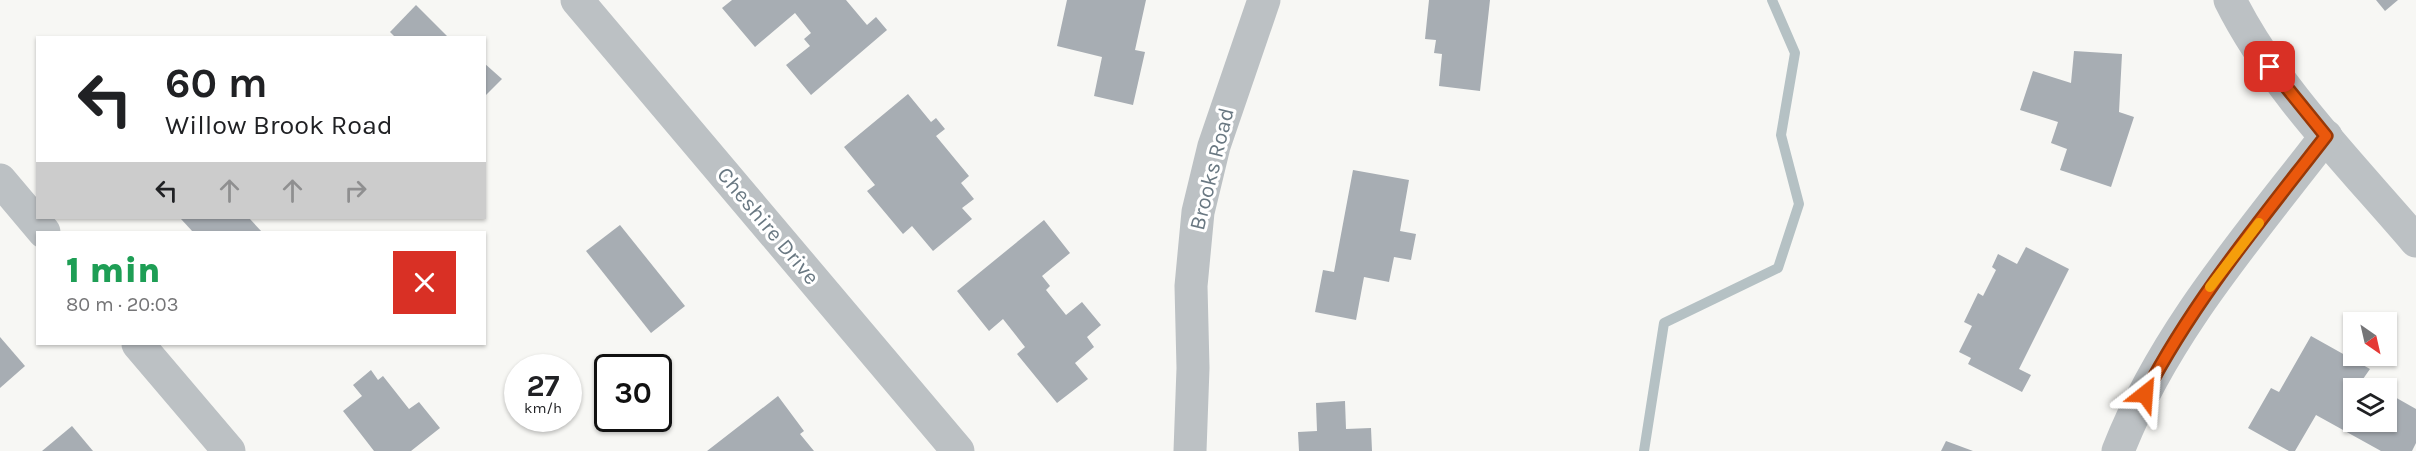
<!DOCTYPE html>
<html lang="en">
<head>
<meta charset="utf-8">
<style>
	body { margin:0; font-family:Karla,sans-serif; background:#f6f6f6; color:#202124; height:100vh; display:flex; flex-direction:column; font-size:22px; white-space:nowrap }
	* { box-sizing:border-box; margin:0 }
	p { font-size:20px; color:#757577 }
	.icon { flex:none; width:33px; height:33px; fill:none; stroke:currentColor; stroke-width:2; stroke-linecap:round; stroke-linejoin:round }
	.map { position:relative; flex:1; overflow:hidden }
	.panel { position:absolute; left:36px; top:231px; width:450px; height:114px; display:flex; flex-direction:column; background:#fff; border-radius:0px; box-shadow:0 2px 4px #0004 }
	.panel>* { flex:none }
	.banner { position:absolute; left:36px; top:36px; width:450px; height:183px; border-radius:0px; box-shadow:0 2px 4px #0004; background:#fff; color:#202124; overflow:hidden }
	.needle { width:39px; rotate:146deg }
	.tools { position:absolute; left:2343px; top:312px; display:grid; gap:12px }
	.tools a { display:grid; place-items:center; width:54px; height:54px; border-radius:0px; background:#fff; box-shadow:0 2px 4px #0004; font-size:30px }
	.speed { position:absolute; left:504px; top:354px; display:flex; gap:12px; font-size:30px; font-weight:700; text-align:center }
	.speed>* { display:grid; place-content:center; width:78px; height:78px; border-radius:50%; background:#fff; box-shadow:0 2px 4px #0004; line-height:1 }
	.speed small { font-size:15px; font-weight:400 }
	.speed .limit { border:3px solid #111; border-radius:9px; background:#fff; color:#111 }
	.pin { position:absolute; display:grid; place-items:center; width:51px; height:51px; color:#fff; margin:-26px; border-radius:12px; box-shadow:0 3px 9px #0006 }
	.me { position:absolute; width:66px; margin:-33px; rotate:28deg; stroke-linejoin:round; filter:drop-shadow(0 0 4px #0008) }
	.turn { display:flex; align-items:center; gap:21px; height:126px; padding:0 30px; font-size:27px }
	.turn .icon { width:78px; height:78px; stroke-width:2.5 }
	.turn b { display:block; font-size:42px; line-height:51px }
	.lanes { display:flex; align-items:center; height:57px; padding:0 30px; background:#0003; justify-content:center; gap:30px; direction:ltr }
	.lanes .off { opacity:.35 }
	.round { display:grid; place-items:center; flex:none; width:63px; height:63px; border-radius:0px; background:#f6f6f6 }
	.headline { display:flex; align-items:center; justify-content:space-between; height:102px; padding:0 30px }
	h1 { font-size:36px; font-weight:800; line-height:45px; color:#1e9e55 }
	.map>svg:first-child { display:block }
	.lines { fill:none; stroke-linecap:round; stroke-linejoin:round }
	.stream { stroke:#b5c1c4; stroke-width:10 }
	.building { fill:#a7adb3 }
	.street { stroke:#bcc1c4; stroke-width:33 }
	.route-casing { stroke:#983908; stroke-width:15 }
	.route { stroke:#ea580c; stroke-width:10 }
	.slow { stroke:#f59e0b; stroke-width:10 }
	.labels { text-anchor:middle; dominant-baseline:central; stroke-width:6; stroke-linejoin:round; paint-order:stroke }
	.street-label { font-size:22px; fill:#697882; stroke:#fff }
</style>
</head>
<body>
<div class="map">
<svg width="2416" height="451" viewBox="0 0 2416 451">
	<rect width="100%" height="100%" fill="#f7f7f4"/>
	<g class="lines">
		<polyline class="stream" points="1644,451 1664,323 1778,268 1799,204 1781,135 1795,53 1772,0"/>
	</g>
	<g class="building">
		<polygon points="732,0 846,0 867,25 876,17 887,30 811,95 786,65 810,46 804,39 811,33 795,13 755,47 722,8"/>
		<polygon points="1067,0 1146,0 1135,50 1145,52 1133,105 1094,96 1102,57 1057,46"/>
		<polygon points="1429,0 1490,0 1480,91 1439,86 1442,54 1434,53 1436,40 1425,39"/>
		<polygon points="2376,0 2398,0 2385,11"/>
		<polygon points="416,5 449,38 396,38 390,32"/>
		<polygon points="2074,51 2122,54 2119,112 2134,117 2111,187 2060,170 2067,149 2051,143 2058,122 2020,110 2033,71 2071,83"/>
		<polygon points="484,63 502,79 484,97"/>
		<polygon points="908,94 931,122 936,118 945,129 936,136 969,176 961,183 974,199 962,208 972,219 933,251 912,226 903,234 867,191 875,185 844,147"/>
		<polygon points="1353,170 1409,180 1400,231 1416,234 1411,260 1394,257 1389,282 1364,277 1356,320 1315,312 1323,270 1334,272"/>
		<polygon points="183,218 249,218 262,232 193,232 181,219"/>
		<polygon points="1044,220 1070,253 1042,276 1050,286 1046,290 1066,315 1082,302 1101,325 1087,337 1094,347 1075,363 1088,379 1057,403 1017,354 1025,347 1003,319 989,331 957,291"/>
		<polygon points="620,225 685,306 651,333 586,251"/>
		<polygon points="2026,247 2069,269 2019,369 2031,375 2022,392 1968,364 1971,358 1959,352 1972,326 1964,322 1978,293 1983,296 1996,270 1992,267 1998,254 2017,264"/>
		<polygon points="2311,336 2370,369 2363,379 2380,388 2354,388 2354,422 2386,422 2386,392 2416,409 2416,443 2412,451 2381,451 2316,415 2295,451 2289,451 2248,428 2271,388 2279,392"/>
		<polygon points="0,337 25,366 0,388"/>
		<polygon points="371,370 378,380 383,376 409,409 419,402 440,428 411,451 374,451 343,411 362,396 353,385"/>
		<polygon points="778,396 804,431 800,434 814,451 707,451"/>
		<polygon points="1345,401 1346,429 1371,428 1372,451 1299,451 1298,432 1317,431 1316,403"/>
		<polygon points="72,426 93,451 42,451"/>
		<polygon points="1946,441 1973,451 1941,451"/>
	</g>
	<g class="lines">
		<g class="street">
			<polyline points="577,0 958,451"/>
			<path d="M2230,0C2273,87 2353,167 2416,241"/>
			<polyline points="0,180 44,232"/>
			<polyline points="138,344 229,451"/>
			<polyline points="1190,451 1193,368 1191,286 1198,212 1214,146 1264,0"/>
			<path d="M2118,451C2164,333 2249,236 2326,136"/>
		</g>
	</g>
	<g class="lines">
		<g class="route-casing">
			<path id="route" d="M2145,394C2194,300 2261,220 2326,136L2270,67"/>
		</g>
		<use href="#route" class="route"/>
		<polyline class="slow" points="2210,287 2259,223"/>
	</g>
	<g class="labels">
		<g class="street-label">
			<text transform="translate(1212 169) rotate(-76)">Brooks Road</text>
			<text transform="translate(768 226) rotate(50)">Cheshire Drive</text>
		</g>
	</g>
</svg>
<div class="tools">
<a><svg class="needle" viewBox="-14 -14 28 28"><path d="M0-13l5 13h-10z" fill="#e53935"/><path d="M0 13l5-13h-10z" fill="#757577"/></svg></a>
<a><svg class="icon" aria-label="layers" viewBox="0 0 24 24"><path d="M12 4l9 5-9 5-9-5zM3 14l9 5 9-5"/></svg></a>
</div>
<div class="speed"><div>27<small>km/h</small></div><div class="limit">30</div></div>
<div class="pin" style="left:2270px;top:67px;background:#d93025"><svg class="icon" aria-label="arrive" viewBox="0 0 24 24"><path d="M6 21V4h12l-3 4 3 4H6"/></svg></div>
<svg class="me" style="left:2145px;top:394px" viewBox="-20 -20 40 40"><path d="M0-17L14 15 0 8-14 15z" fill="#ea580c" stroke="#fff" stroke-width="4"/></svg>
<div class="banner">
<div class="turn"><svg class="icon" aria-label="left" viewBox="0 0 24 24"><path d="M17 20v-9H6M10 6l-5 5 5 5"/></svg><div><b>60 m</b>Willow Brook Road</div></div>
<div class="lanes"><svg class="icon" aria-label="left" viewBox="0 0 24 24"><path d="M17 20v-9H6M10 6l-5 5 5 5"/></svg><svg class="icon off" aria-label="ahead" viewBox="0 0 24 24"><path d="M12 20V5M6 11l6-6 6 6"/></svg><svg class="icon off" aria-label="ahead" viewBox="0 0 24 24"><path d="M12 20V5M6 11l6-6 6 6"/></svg><svg class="icon off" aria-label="right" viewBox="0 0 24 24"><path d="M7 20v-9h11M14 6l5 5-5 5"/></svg></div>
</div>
<section class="panel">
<div class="headline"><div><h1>1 min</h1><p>80 m · 20:03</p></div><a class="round" style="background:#d93025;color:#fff"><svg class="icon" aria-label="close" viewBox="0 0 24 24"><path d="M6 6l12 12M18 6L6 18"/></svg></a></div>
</section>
</div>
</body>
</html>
